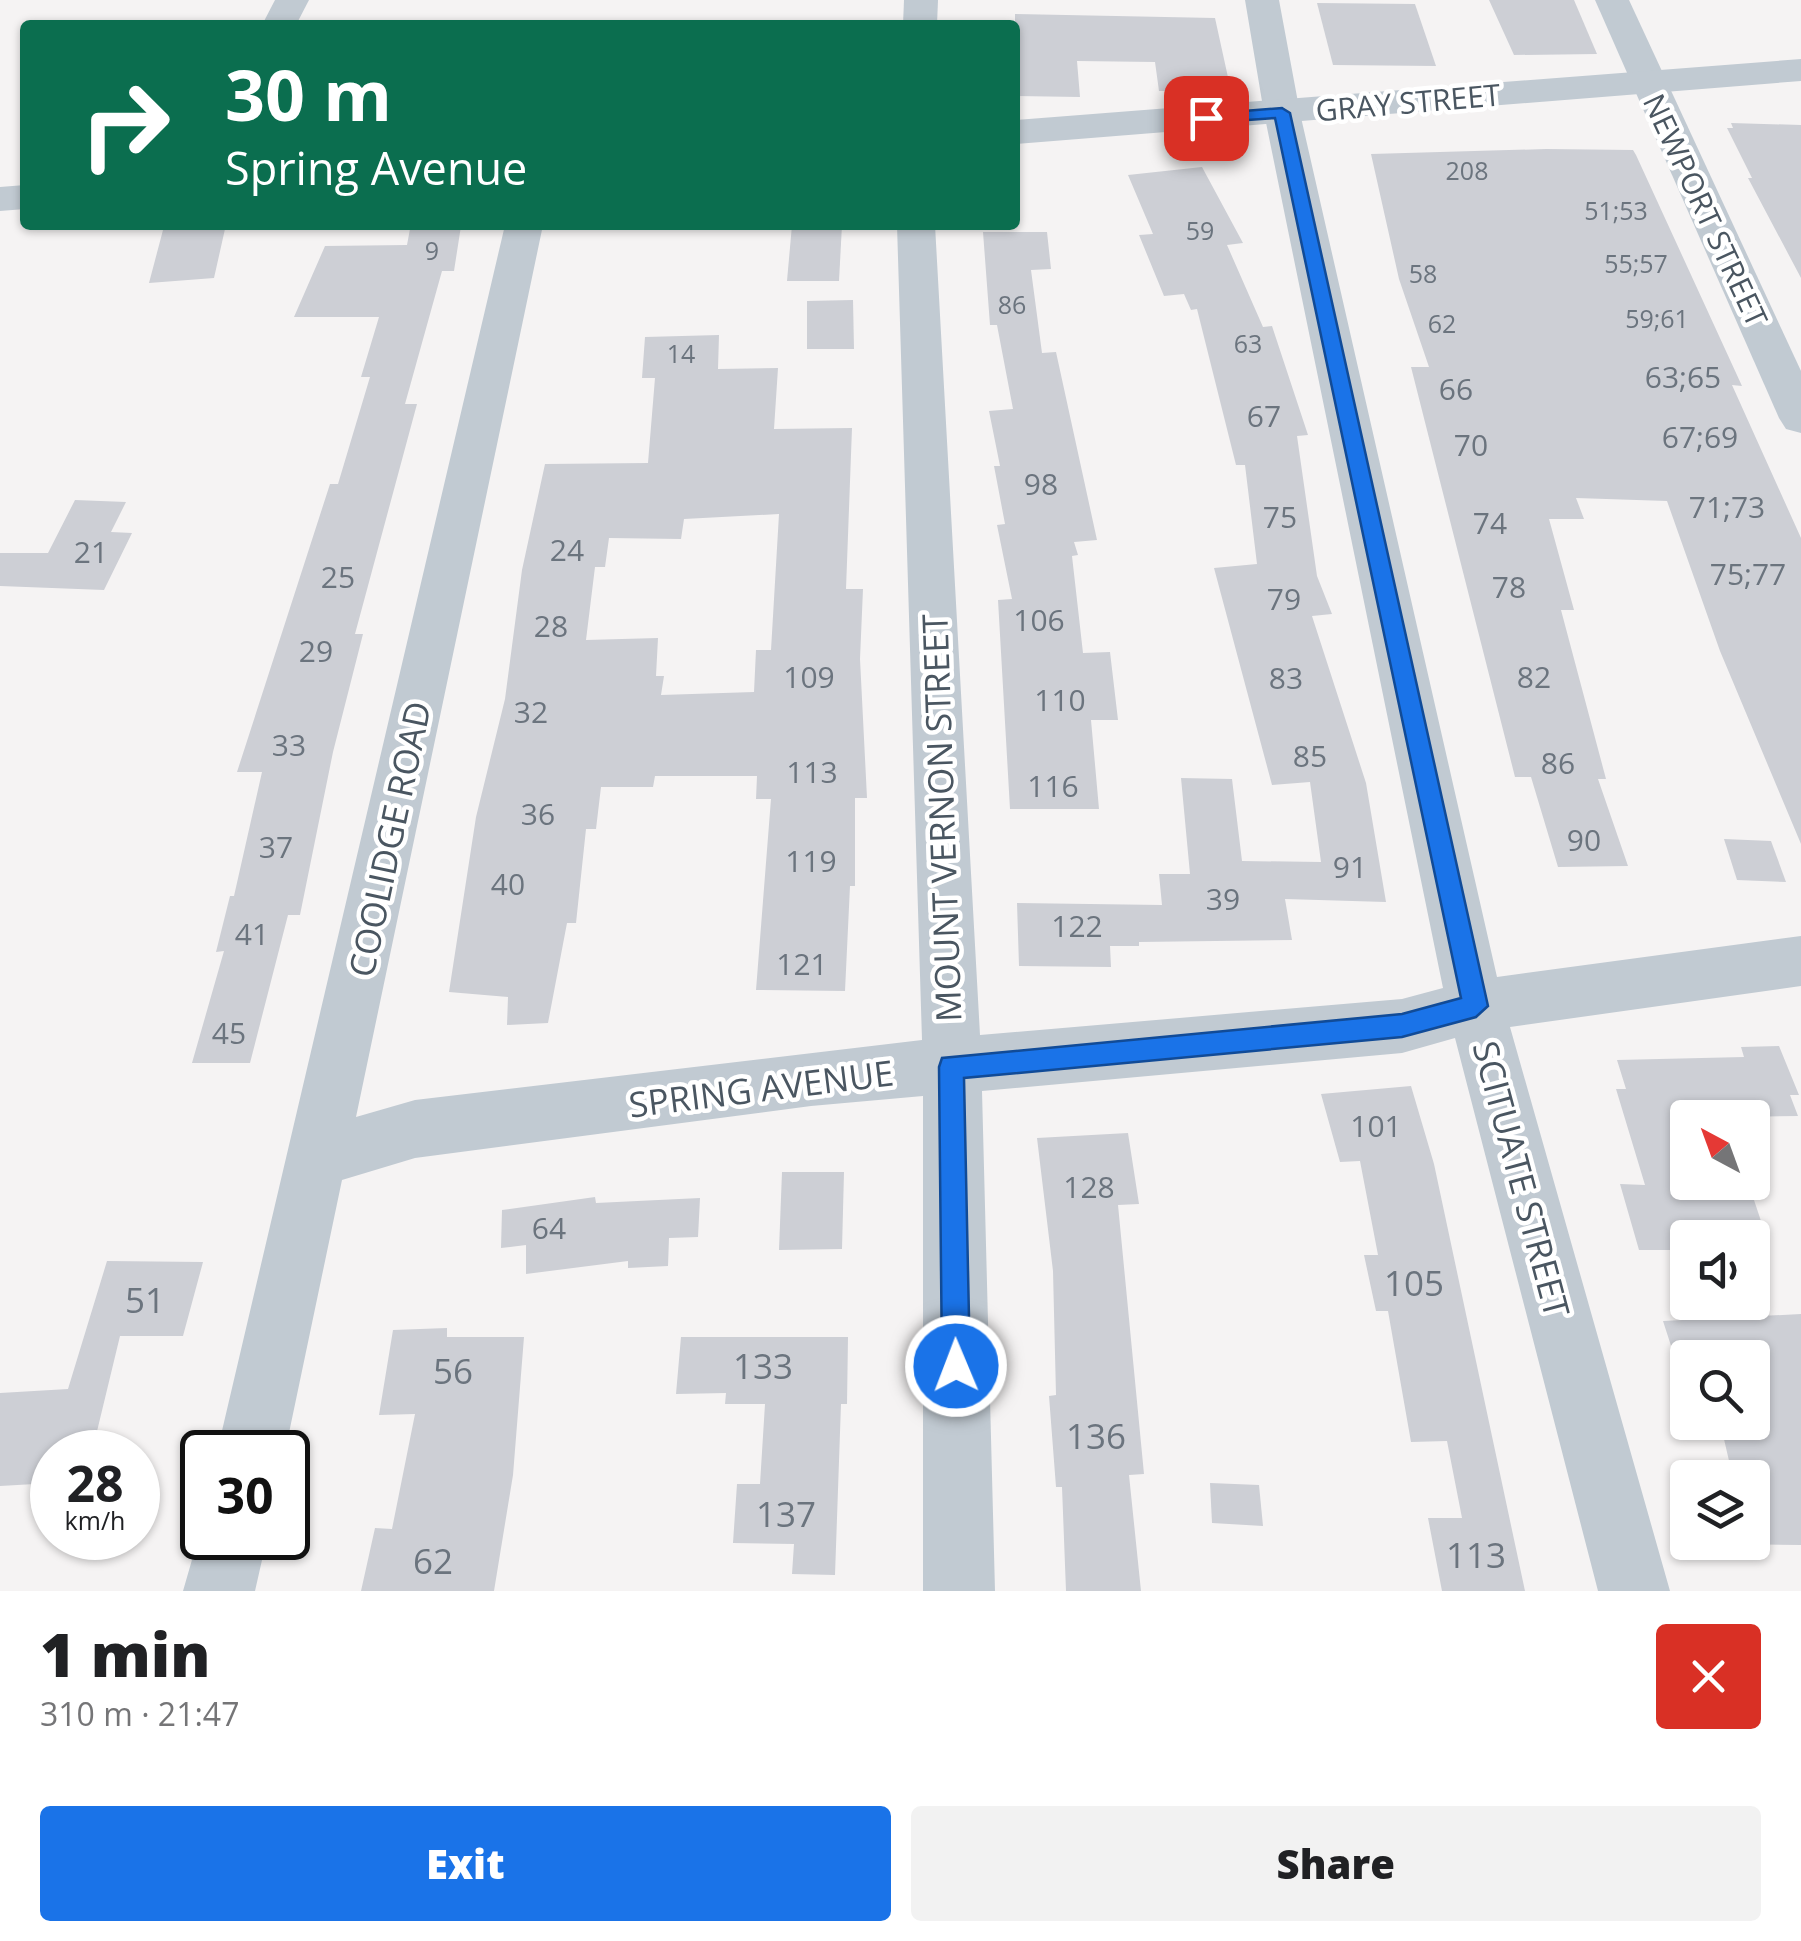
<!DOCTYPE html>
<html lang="en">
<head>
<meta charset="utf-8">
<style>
	body { margin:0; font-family:"Open Sans",sans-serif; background:#f2f2f2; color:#202124; height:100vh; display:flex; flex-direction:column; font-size:38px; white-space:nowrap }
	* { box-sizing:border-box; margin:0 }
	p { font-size:32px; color:#757577 }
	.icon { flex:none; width:55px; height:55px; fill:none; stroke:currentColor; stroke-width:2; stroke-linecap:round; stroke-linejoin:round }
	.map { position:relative; height:1591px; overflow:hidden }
	.panel { display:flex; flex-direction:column; background:#fff; flex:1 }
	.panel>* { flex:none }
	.hud { position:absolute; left:20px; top:20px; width:1000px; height:210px; border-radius:10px; box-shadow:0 2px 8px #0004; background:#0b6e4f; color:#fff; overflow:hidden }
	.needle { width:65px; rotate:319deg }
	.fabs { position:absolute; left:1670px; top:1100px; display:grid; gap:20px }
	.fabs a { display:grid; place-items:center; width:100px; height:100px; border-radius:10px; background:#fff; box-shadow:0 2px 8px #0004; font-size:50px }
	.speed { position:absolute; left:30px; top:1430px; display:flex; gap:20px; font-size:50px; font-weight:700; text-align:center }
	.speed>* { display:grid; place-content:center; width:130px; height:130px; border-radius:50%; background:#fff; box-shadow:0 2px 8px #0004; line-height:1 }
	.speed small { font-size:25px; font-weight:400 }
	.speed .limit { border:5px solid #111; border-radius:15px; background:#fff; color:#111 }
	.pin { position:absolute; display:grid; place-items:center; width:85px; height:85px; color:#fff; margin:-42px; border-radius:20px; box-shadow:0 5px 15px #0006 }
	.me { position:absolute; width:110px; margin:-55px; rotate:359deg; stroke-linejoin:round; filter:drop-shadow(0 0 8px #0008) }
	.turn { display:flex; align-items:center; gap:35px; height:210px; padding:0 40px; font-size:45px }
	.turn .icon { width:130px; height:130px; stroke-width:2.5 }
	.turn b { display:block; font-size:70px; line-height:85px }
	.round { display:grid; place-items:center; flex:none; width:105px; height:105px; border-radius:10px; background:#f2f2f2 }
	.overview { display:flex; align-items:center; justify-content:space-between; height:170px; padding:0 40px }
	h1 { font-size:60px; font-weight:800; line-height:75px }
	.button { display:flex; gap:20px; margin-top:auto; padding:20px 40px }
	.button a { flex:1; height:115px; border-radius:10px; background:#1a73e8; color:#fff; font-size:40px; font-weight:800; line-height:115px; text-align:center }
	.button a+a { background:#f2f2f2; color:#202124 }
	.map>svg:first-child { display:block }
	.building { fill:#cdcfd5; fill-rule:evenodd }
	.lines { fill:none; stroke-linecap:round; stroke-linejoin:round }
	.minor { fill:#c1cad2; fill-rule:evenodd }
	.tertiary { fill:#c1cad2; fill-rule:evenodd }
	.route { fill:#1a73e8; stroke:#114b97; stroke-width:2.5 }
	.labels { text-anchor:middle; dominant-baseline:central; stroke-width:9; stroke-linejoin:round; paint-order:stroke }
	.far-number-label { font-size:25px; fill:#6b747e }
	.far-street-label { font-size:30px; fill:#4a5661; stroke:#fff }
	.number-label { font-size:30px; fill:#6b747e }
	.street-label { font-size:35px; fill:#4a5661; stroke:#fff }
	.near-number-label { font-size:35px; fill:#6b747e }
</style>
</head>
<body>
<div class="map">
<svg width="1801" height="1591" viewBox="0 0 1801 1591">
	<rect width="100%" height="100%" fill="#f5f3f3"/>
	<g class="building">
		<polygon points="1489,0 1574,0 1597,54 1514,55"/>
		<polygon points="1317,3 1415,4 1436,66 1333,65"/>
		<polygon points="1015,14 1215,18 1231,91 1159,91 1155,62 1077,61 1080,97 1015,96"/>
		<polygon points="1731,123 1801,125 1801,278 1748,178 1752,178 1727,128 1733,128"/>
		<polygon points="1546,149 1633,150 1636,155 1742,386 1732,385 1801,538 1801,844 1720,651 1667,501 1576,498 1584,519 1549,519 1574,610 1561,610 1606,779 1598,779 1628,866 1558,867 1531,777 1515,777 1411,367 1429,367 1399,279 1371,154"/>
		<polygon points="1202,167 1243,243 1227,245 1263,327 1272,326 1308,435 1297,436 1317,576 1332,614 1312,616 1366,783 1386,902 1285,899 1292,940 1139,942 1139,946 1110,946 1111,967 1019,966 1017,903 1162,905 1159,874 1190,874 1181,778 1232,779 1242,861 1321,862 1310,782 1272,785 1214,568 1257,564 1245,465 1236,465 1197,309 1191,310 1184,294 1164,296 1139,235 1153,234 1128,175"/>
		<polygon points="792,225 842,225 839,281 787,281"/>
		<polygon points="210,226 209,230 225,229 214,278 149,283 163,230"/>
		<polygon points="461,226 454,271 442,271 405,404 417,404 355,634 363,634 333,752 300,915 288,915 250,1063 192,1063 224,951 216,952 230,896 234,896 262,772 237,772 330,484 338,484 370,377 361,377 379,317 294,317 325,246 407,245 410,229"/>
		<polygon points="983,232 1047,232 1051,269 1031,270 1042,353 1056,352 1097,540 1074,542 1078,555 1072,556 1083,653 1110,652 1118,720 1091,720 1099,809 1010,809 998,600 1012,599 997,525 1005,524 994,466 1000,466 989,411 1013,409 997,325 990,325"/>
		<polygon points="853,300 854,349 807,349 807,301"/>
		<path d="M719,335L718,369L778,368L774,429L852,428L846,589H863L860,659L867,798H855V886H850L845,991L756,990L771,799H756L757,776H655L653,787H601L596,829H586L576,923H567L548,1023L507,1025L508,997L449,992L476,817L505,699L522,570L545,464L648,463L655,378H642L645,337ZM779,514L771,650H756L754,692L661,695L664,676H656L658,638L586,640L595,567H605L609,538L681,539L684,519Z"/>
		<polygon points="75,500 126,502 111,532 132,533 104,590 0,586 0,553 48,553"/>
		<polygon points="1724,839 1771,841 1786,882 1737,880"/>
		<polygon points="1779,1046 1799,1095 1790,1095 1798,1116 1688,1118 1688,1182 1748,1182 1763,1227 1749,1228 1752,1238 1688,1238 1688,1250 1639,1250 1620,1184 1645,1185 1616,1089 1626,1089 1617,1060 1744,1057 1741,1047"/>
		<polygon points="1411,1086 1434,1164 1525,1591 1442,1591 1428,1518 1462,1518 1447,1441 1411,1442 1388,1311 1376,1311 1364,1255 1378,1255 1360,1161 1340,1162 1321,1094"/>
		<polygon points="1128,1133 1139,1204 1118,1205 1144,1474 1129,1475 1141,1591 1066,1591 1062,1487 1056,1487 1049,1396 1056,1395 1053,1271 1037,1138"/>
		<polygon points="782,1172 844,1172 842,1249 779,1250"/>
		<polygon points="595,1197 596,1203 700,1198 698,1237 669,1238 668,1266 628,1268 628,1261 526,1274 526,1245 501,1248 502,1210"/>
		<polygon points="107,1261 203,1262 183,1336 120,1336 92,1452 52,1452 52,1483 0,1486 0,1393 68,1389"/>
		<polygon points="1801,1314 1801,1545 1731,1544 1752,1542 1752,1478 1713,1478 1710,1465 1730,1465 1720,1422 1752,1422 1752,1358 1688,1358 1685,1389 1663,1321"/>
		<polygon points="447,1328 447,1337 524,1337 513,1475 494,1591 361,1591 375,1528 392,1529 415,1414 379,1415 393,1330"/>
		<polygon points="681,1337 848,1337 847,1404 841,1404 835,1575 792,1574 794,1544 733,1543 737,1484 760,1484 765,1404 725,1404 726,1393 676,1394"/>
		<polygon points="1210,1483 1259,1485 1263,1526 1212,1523"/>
	</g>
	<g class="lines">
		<g class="minor">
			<polygon points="275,0 309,0 296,25 262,25"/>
			<polygon points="904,0 938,0 937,25 903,25"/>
			<polygon points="1245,0 1279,0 1300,113 1497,977 1801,936 1801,986 1510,1027 1670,1591 1598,1591 1455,1038 1402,1053 982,1091 995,1591 923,1591 923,1096 811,1106 415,1158 342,1180 285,1452 217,1452 505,225 543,225 356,1117 415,1100 922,1040 897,225 935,225 980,1035 1402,999 1443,988 1264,113"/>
			<polygon points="1595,0 1629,0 1801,371 1801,433 1786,429 1779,418"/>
			<polygon points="202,1525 202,1538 267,1538 255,1591 183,1591"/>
		</g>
		<g class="tertiary">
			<polygon points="1801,59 1801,81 1015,144 1015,120"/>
			<polygon points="25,185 25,209 0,211 0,187"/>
		</g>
	</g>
	<polygon class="route" points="1282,108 1290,113 1488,1006 1476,1017 1402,1037 964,1078 970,1366 966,1377 956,1381 946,1377 942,1366 939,1067 942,1058 1402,1014 1461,998 1275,118 1206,123 1198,118 1206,114"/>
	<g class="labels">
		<g class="far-number-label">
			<text x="1467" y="170">208</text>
			<text x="1616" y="210">51;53</text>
			<text x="1200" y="230">59</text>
			<text x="432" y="250">9</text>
			<text x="1636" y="263">55;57</text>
			<text x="1423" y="273">58</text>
			<text x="1012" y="304">86</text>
			<text x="1657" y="318">59;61</text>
			<text x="1442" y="323">62</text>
			<text x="1248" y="343">63</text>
			<text x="681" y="353">14</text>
		</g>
		<g class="far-street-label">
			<text transform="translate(1408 102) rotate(-5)">GRAY STREET</text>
			<text transform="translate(1706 210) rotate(65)">NEWPORT STREET</text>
		</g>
		<g class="number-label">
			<text x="1683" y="376">63;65</text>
			<text x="1456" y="388">66</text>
			<text x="1264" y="415">67</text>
			<text x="1700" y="436">67;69</text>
			<text x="1471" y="444">70</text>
			<text x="1041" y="483">98</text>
			<text x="1727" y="506">71;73</text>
			<text x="1280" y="516">75</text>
			<text x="1490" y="522">74</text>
			<text x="567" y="549">24</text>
			<text x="91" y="551">21</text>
			<text x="1748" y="573">75;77</text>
			<text x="338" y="576">25</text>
			<text x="1509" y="586">78</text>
			<text x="1284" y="598">79</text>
			<text x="1039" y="619">106</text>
			<text x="551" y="625">28</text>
			<text x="316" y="650">29</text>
			<text x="809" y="676">109</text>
			<text x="1534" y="676">82</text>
			<text x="1286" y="677">83</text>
			<text x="1060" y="699">110</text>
			<text x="531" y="711">32</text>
			<text x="289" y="744">33</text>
			<text x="1310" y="755">85</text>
			<text x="1558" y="762">86</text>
			<text x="812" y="771">113</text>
			<text x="1053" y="785">116</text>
			<text x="538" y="813">36</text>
			<text x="1584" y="839">90</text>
			<text x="276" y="846">37</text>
			<text x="811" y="860">119</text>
			<text x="1350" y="866">91</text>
			<text x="508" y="883">40</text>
			<text x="1223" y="898">39</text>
			<text x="1077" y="925">122</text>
			<text x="252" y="933">41</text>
			<text x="802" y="963">121</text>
			<text x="229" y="1032">45</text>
			<text x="1376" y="1125">101</text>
			<text x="1089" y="1186">128</text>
			<text x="549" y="1227">64</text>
		</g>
		<g class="street-label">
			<text transform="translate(941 818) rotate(-92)">MOUNT VERNON STREET</text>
			<text transform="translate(389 839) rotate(-78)">COOLIDGE ROAD</text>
			<text transform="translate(761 1088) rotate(-7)">SPRING AVENUE</text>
			<text transform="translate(1522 1179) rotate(75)">SCITUATE STREET</text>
		</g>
		<g class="near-number-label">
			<text x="1414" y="1282">105</text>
			<text x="145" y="1299">51</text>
			<text x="763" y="1365">133</text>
			<text x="453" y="1370">56</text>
			<text x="1096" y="1435">136</text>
			<text x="786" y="1513">137</text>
			<text x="1476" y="1554">113</text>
			<text x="433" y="1560">62</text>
		</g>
	</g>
</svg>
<div class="fabs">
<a><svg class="needle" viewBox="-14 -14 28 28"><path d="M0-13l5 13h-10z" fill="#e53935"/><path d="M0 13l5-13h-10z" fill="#757577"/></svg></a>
<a><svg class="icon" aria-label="sound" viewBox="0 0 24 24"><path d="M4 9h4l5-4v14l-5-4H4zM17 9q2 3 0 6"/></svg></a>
<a><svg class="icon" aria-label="search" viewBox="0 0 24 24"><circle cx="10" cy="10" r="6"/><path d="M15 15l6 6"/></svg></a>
<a><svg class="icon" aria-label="layers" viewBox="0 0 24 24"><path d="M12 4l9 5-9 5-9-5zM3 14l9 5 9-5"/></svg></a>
</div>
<div class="speed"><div>28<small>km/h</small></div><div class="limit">30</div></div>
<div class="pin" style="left:1206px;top:118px;background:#d93025"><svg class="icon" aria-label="arrive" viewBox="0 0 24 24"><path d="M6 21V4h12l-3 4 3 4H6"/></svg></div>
<svg class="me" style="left:956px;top:1366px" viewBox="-20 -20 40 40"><circle r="17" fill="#1a73e8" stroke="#fff" stroke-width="3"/><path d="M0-11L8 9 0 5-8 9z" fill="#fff"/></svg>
<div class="hud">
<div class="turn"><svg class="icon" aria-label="right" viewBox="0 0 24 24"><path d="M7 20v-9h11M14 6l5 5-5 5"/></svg><div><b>30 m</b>Spring Avenue</div></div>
</div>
</div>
<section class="panel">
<div class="overview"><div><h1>1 min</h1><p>310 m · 21:47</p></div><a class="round" style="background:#d93025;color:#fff"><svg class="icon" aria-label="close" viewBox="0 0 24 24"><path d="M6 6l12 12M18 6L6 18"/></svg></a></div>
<div class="button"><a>Exit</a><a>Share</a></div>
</section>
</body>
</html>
